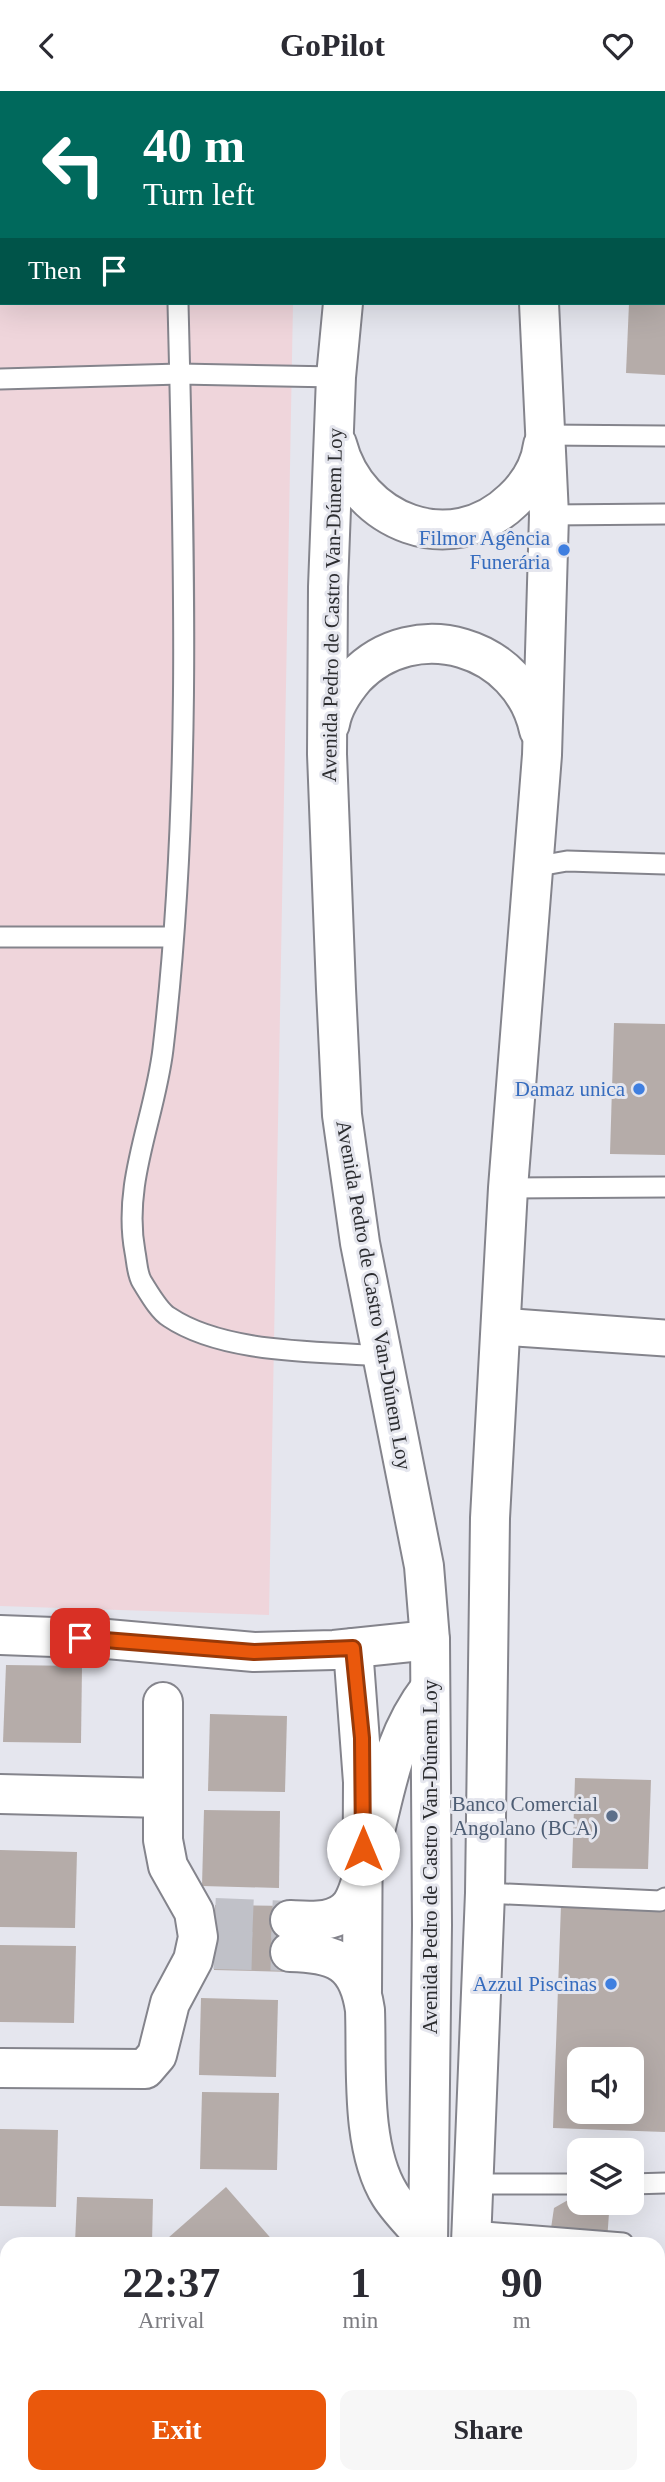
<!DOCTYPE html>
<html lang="en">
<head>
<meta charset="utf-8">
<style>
	body { margin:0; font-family:Georgia,serif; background:#f7f7f7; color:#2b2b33; height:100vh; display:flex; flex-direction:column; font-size:26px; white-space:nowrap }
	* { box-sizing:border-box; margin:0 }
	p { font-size:23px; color:#7c7c81 }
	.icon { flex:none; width:38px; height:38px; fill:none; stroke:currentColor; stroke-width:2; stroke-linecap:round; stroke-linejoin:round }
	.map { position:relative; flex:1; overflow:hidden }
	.drawer { position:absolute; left:0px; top:2146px; width:665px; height:247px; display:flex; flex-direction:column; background:#fff; border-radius:21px 21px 0 0; box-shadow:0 7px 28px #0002 }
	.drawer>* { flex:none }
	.hud { position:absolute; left:0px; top:0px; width:665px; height:214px; box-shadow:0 7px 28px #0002; background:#00695c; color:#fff; overflow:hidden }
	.buttons { position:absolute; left:567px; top:1956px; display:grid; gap:14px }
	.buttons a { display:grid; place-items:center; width:77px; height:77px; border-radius:14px; background:#fff; box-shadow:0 7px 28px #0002; font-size:35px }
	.pin { position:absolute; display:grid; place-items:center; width:60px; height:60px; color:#fff; margin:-30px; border-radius:14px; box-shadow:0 4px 10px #0006 }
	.me { position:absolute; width:77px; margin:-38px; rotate:0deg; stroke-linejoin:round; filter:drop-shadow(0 0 5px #0008) }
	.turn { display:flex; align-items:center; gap:24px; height:147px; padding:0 28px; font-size:32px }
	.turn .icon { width:91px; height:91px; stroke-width:2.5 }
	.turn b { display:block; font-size:49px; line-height:60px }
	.then { display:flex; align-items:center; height:66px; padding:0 28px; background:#0003; gap:14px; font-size:26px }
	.eta { display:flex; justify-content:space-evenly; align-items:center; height:119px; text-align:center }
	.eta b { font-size:42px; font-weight:700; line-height:49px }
	.primary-button { display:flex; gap:14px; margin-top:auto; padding:14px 28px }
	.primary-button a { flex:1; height:80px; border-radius:14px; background:#ea580c; color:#fff; font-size:28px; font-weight:700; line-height:80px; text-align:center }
	.primary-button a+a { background:#f7f7f7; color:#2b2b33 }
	header { display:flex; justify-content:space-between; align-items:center; height:91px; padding:0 28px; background:#fff; font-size:32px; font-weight:700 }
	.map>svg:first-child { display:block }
	.industrial { fill:#efd5db }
	.building { fill:#b5aca9; fill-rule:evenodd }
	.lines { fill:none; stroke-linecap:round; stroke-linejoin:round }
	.minor-tunnel { stroke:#c0c1c8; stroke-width:38; stroke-dasharray:38 19; stroke-linecap:butt }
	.service-casing { stroke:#84848c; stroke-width:23 }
	.minor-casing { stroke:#84848c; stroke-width:42 }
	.trunk-casing { stroke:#84848c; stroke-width:42 }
	.service { stroke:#fff; stroke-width:19 }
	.minor { stroke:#fff; stroke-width:38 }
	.trunk { stroke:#fff; stroke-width:38 }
	.route-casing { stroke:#983908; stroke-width:18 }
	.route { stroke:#ea580c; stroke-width:12 }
	.shop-dot { fill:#3f7fe0; stroke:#e5e6ee; stroke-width:2.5 }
	.service-dot { fill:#5c6f8a; stroke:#e5e6ee; stroke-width:2.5 }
	.labels { text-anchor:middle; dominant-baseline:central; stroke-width:6; stroke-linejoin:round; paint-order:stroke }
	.shop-label { font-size:21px; fill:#366cbe; stroke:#e5e6ee; text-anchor:end }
	.street-label { font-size:21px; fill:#2c2d30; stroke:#e5e6ee }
	.service-label { font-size:21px; fill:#4e5e75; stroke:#e5e6ee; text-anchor:end }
</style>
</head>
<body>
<header><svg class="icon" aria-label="back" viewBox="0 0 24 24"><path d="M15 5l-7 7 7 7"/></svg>GoPilot<svg class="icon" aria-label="heart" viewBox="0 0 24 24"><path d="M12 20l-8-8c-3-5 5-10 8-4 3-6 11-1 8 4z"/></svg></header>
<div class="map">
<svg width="665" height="2391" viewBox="0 0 665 2391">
	<rect width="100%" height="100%" fill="#e5e6ee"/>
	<polygon class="industrial" points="0,0 296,0 2,2 2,212 293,212 269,1524 0,1515"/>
	<g class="building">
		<polygon points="629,212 665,212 665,284 626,282"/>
		<polygon points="614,932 665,933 665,1064 610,1063"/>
		<polygon points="6,1574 82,1575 81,1652 3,1651"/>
		<polygon points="210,1623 287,1625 285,1701 208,1700"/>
		<polygon points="575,1687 651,1689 648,1778 572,1777"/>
		<polygon points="204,1719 280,1720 279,1797 202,1795"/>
		<polygon points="0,1759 77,1761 75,1837 0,1836"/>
		<polygon points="215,1814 291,1815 290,1881 214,1879"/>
		<path d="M561,1814L665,1817V2041L553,2037ZM579,1969H632V2021H579Z"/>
		<polygon points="0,1854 76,1855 74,1932 0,1931"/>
		<polygon points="201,1907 278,1909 276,1986 199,1984"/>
		<polygon points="202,2001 279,2002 277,2079 200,2078"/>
		<polygon points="0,2038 58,2039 56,2116 0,2115"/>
		<polygon points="226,2096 275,2152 174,2152 168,2147"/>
		<polygon points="77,2106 153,2108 152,2152 75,2152"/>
		<polygon points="568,2109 577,2118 609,2122 607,2150 550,2144 554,2117"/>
		<polygon points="658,2202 665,2202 665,2326 658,2325"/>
	</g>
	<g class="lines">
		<g class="minor-tunnel">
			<polyline points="215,1826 290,1829"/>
			<polyline points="214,1859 290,1861"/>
		</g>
		<g class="service-casing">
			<g id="service">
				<polyline points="172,0 172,2"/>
				<polyline points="663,21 665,21"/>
				<polyline points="663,147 665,147"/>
				<path d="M178,212C184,460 192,711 163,958C155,1027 122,1091 135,1161C137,1171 137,1183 142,1191C149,1202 159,1220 169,1226C224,1263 318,1260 383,1265"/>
				<polyline points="0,288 180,283 336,286"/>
				<polyline points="546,344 665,345"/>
				<polyline points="549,424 665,423"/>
				<polyline points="533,776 567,770 665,773"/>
				<polyline points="0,846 171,846"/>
				<polyline points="508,1097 665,1096"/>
				<polyline points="502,1227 665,1239"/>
				<polyline points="501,1244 665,1255"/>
				<polyline points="485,1802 660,1810 665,1807"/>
				<polyline points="473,2093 579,2093"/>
				<polyline points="632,2093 665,2092"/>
				<polyline points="472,2140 623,2152"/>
			</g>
		</g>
		<g class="minor-casing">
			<g id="minor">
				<polyline points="0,1544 107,1548 254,1561 334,1559 430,1549"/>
				<polyline points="353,1557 363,1691 362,1900"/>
				<polyline points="0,1703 163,1707"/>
				<path d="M290,1829C311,1830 337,1833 351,1814C360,1801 364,1778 369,1763C386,1702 390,1649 430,1597"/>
				<path d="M290,1861C336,1862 358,1871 365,1919C367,1974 360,2056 390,2104C400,2120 416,2135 428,2149"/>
				<polyline points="0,1977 145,1978 157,1964 170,1912 193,1869 198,1846 194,1821 168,1775 163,1749 163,1611"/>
			</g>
		</g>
		<g class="trunk-casing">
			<g id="trunk">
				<polyline points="363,2 363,0"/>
				<polyline points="535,2 535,0"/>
				<polyline points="343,212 336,286 328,496 327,663 336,898 342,1024 360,1152 424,1475 430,1549 432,1834 428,2152"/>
				<path d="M337,353C357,431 451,469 513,409C529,394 540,377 543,354"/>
				<path d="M330,633C333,615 344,599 355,586C415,523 521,555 539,639"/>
				<polyline points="471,2152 485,1802 490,1427 508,1097 542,664 549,424 539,212"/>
				<polyline points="419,2391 419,2385"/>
				<polyline points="465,2391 465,2385"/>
			</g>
		</g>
		<use href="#service" class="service"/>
		<use href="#minor" class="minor"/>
		<use href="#trunk" class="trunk"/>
	</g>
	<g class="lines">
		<g class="route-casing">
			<polyline id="route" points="80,1547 254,1561 353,1557 362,1647 363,1758"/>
		</g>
		<use href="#route" class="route"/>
	</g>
	<g class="shop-dot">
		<circle cx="564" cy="459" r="7"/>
		<circle cx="639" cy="998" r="7"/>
		<circle cx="611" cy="1893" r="7"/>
	</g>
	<circle class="service-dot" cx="612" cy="1725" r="7"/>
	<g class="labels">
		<g class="shop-label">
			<text x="550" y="447">Filmor Agência<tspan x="550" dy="24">Funerária</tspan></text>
			<text x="625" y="998">Damaz unica</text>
			<text x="597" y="1893">Azzul Piscinas</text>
		</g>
		<g class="street-label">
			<text transform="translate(332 514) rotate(-89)">Avenida Pedro de Castro Van-Dúnem Loy</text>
			<text transform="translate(374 1204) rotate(80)">Avenida Pedro de Castro Van-Dúnem Loy</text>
			<text transform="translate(430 1766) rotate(-90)">Avenida Pedro de Castro Van-Dúnem Loy</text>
		</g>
		<g class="service-label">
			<text x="598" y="1713">Banco Comercial<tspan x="598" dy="24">Angolano (BCA)</tspan></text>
		</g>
	</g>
</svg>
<div class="buttons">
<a><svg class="icon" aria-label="sound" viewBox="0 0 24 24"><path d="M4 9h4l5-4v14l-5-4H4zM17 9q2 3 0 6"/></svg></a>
<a><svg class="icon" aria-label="layers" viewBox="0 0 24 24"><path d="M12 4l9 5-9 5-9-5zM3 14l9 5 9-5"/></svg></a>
</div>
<div class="pin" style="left:80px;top:1547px;background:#d93025"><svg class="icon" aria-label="arrive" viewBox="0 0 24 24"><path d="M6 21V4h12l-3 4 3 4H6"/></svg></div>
<svg class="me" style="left:363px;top:1758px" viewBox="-20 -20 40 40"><circle r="19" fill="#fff"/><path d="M0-13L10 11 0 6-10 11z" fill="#ea580c"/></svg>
<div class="hud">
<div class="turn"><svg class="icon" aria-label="left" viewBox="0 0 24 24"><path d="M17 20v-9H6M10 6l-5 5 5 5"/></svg><div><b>40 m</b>Turn left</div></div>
<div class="then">Then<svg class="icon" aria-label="arrive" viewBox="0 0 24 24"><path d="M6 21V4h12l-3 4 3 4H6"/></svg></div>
</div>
<section class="drawer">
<div class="eta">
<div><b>22:37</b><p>Arrival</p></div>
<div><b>1</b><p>min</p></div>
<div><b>90</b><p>m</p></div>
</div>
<div class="primary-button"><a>Exit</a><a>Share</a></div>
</section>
</div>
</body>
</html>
